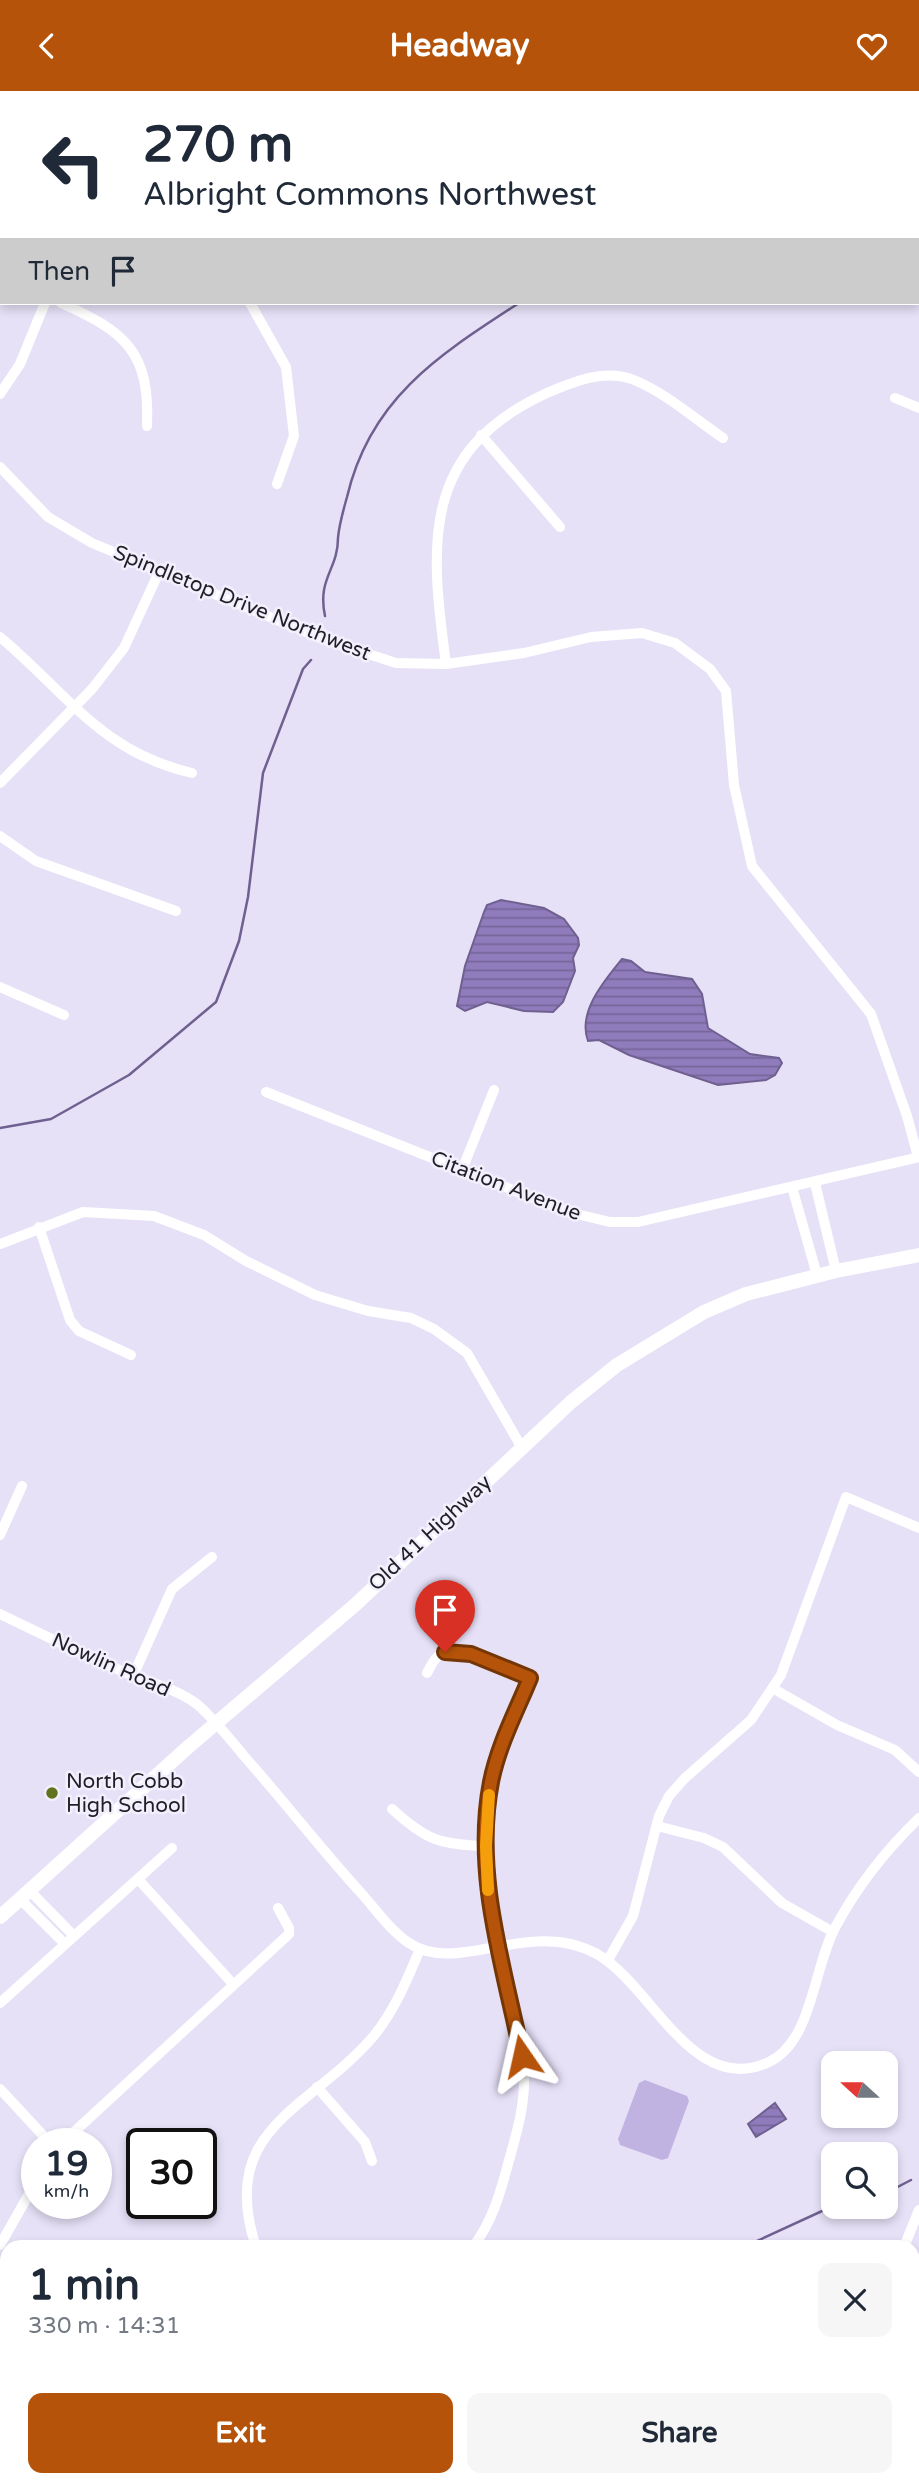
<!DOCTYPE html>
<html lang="en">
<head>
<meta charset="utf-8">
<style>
	body { margin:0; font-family:"Varela Round",sans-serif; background:#f6f6f7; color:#1f2937; height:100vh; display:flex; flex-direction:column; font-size:26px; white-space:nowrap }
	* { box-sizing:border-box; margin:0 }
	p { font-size:23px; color:#747a83 }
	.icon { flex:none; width:38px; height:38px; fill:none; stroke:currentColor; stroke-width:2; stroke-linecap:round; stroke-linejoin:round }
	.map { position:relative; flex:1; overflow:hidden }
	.sheet { position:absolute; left:0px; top:2149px; width:920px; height:247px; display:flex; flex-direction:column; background:#fff; border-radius:21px 21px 0 0; box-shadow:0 4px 10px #0003 }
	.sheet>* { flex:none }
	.banner { position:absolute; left:0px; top:0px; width:920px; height:214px; box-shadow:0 4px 10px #0003; background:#fff; color:#1f2937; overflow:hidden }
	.needle { width:46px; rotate:291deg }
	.tools { position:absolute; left:821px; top:1960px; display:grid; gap:14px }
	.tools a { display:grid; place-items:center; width:77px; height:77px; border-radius:14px; background:#fff; box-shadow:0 4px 10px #0003; font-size:35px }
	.speed { position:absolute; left:21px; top:2037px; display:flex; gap:14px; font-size:35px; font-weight:700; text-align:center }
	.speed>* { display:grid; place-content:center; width:91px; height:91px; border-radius:50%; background:#fff; box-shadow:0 4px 10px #0003; line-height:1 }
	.speed small { font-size:18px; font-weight:400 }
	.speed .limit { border:4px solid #111; border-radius:10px; background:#fff; color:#111 }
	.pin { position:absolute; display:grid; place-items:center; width:60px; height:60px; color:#fff; margin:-72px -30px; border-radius:50% 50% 50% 0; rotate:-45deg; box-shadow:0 0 7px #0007 }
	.pin .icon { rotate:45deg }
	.me { position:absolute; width:77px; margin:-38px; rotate:349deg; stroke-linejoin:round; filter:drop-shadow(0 0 5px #0008) }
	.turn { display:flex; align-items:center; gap:24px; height:147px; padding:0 28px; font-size:32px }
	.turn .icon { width:91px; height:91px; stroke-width:2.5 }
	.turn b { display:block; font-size:49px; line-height:60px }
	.then { display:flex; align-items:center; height:66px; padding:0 28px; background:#0003; gap:14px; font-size:26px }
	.round { display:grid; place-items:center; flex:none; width:74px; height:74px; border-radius:14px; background:#f6f6f7 }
	.headline { display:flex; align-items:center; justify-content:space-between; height:119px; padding:0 28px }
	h1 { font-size:42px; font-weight:700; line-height:52px }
	.primary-button { display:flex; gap:14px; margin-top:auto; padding:14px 28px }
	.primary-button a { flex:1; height:80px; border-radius:14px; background:#b45309; color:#fff; font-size:28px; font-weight:700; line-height:80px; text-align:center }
	.primary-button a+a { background:#f6f6f7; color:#1f2937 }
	header { display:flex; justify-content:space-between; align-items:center; height:91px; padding:0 28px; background:#b45309; color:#fff; font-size:32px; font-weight:700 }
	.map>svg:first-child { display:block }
	.forest { fill:url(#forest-firs) }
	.pitch { fill:#c1b3e1 }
	.water { fill:url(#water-rules); stroke:#6f608f; stroke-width:2 }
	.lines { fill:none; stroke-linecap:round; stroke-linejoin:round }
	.stream { stroke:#6f608f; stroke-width:2.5 }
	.street { stroke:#fff; stroke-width:10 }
	.secondary { stroke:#fff; stroke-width:14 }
	.route-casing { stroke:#753606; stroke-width:18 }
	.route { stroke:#b45309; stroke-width:12 }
	.slow { stroke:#f59e0b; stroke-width:12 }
	.poi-dot { fill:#627320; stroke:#f3f0fe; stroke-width:2.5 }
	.labels { text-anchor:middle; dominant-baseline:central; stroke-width:5; stroke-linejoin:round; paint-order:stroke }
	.street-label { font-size:21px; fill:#211e26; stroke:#f3f0fe }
	.poi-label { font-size:21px; fill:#211e26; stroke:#f3f0fe; text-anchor:start }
</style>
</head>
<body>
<header><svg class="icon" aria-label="back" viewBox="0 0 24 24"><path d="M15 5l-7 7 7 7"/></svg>Headway<svg class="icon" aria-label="heart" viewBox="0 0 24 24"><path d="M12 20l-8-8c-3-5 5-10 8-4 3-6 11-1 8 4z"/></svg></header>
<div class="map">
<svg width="919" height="2395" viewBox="0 0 919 2395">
	<defs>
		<pattern id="forest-firs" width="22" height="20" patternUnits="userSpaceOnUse" patternTransform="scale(1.75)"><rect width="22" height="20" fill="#c1b3e1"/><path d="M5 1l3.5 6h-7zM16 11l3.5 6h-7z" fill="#9c91b6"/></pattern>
		<pattern id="water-rules" width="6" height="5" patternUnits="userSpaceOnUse" patternTransform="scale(1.75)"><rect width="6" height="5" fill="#907cbc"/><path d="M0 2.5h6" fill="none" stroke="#756599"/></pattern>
	</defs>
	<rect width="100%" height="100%" fill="#e7e1f8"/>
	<polygon class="forest" points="245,2389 342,2389 351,2392 348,2395 243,2395"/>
	<polygon class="pitch" points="645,1989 687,2005 689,2010 668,2067 662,2069 620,2054 618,2048 639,1992"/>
	<g class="water">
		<polygon points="501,809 544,817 564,828 578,847 579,854 573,867 575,880 563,911 553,921 524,920 487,911 465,920 457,915 465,875 484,821 487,814"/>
		<path d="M622,868L631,870L645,881L692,888L702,903L708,937L750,963L779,967L782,972L775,984L766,989L718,994L629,964L599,949L588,950C577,921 605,889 622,868Z"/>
		<polygon points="775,2012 786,2028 756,2046 748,2033"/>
	</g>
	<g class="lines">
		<g class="stream">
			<path d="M325,525C317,487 338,479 338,447C339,434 343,420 347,406C370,307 439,264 519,212"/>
			<polyline points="0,1037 51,1028 129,984 216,911 239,850 248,806 263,682 303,578 311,569"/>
			<polyline points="886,2102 911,2089"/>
			<polyline points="744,2156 833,2115"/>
		</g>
		<g class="street">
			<polyline points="80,0 80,2"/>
			<polyline points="243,0 244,2"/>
			<polyline points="485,0 489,2"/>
			<path d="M61,212C126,241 150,261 147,335"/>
			<polyline points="250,212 286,276 294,345 277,393"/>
			<polyline points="0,303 20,273 45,212"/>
			<polyline points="895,307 919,317"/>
			<polyline points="481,344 560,436"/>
			<polyline points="0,376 48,426 92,452 325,549 396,572 446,573 524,562 591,546 642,542 675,552 710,578 726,600 734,694 752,775 871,923 907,1025 918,1066"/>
			<path d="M0,546C67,602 101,661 192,682"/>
			<path d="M446,573C430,454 420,360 547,302C573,291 605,277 634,289C666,302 695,328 723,347"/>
			<polyline points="0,692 92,598 124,557 159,481"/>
			<polyline points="0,745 36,770 176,820"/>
			<polyline points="0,896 64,924"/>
			<polyline points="266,1001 568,1121 610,1131 638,1131 919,1066"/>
			<polyline points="462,1079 494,999"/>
			<polyline points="815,1092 836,1180"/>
			<polyline points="792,1096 817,1184"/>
			<polyline points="39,1136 70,1229 79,1240 131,1264"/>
			<polyline points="0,1153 83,1121 154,1125 204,1144 246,1170 315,1204 368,1220 411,1227 434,1238 467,1262 522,1357"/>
			<polyline points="0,1444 22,1395"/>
			<path d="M0,1523C41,1543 82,1563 124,1581C148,1591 178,1598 198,1614C215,1629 230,1648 244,1665C284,1710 321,1758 362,1803C376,1819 391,1840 409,1852C458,1885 529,1826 597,1863C652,1894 693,2007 769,1971C813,1950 813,1876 836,1835C857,1796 887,1758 919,1727"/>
			<path d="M427,1582C432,1573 435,1565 445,1561C465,1553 510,1579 530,1587C501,1656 483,1698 486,1776C488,1846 521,1914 524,1985C525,2016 516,2044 508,2073C500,2103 492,2131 473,2156"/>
			<polyline points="133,1585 172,1498 212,1466"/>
			<polyline points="774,1598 837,1634 895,1659 919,1681"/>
			<path d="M392,1718C426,1749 440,1754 486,1755"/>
			<polyline points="657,1735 704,1747 723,1756 782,1812 833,1841"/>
			<polyline points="138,1788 233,1893"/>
			<polyline points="30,1800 74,1845"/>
			<polyline points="20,1808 65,1853"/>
			<polyline points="608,1869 633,1825 659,1725 669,1705 685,1687 751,1629 781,1584 846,1406 919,1437"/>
			<polyline points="0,1912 172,1757"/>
			<polyline points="317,1996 365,2051 372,2070"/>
			<polyline points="0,1998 51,2053"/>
			<polyline points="61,2053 289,1843 289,1837 278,1817"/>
			<polyline points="0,2154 37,2089"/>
			<path d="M256,2156C217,2037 308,2020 372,1947C394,1921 407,1889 420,1858"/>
			<polyline points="904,2156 919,2119"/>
			<polyline points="807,2395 808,2389"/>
		</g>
		<g class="secondary">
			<polyline points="0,1826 187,1657 355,1514 571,1311 617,1274 704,1221 746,1203 836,1180 919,1164"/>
			<polyline points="0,2251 7,2254"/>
			<polyline points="370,2389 386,2395"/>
		</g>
	</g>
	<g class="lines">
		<g class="route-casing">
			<path id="route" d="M445,1561L471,1563L530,1587C516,1621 498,1655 491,1691C473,1783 504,1876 522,1965"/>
		</g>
		<use href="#route" class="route"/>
		<polyline class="slow" points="488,1799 486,1755 489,1704"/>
	</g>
	<circle class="poi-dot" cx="52" cy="1702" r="7"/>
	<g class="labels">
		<g class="street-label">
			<text transform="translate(242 512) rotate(22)">Spindletop Drive Northwest</text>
			<text transform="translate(506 1095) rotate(21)">Citation Avenue</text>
			<text transform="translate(430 1442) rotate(-43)">Old 41 Highway</text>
			<text transform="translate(111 1574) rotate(24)">Nowlin Road</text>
		</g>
		<g class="poi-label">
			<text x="66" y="1690">North Cobb<tspan x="66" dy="24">High School</tspan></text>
		</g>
	</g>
</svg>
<div class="tools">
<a><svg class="needle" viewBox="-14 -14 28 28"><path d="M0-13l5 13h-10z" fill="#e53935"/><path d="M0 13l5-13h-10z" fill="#747a83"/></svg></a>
<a><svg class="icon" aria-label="search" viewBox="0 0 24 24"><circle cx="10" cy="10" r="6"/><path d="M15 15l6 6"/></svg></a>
</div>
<div class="speed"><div>19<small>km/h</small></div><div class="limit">30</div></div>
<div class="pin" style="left:445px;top:1561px;background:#d93025"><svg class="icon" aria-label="arrive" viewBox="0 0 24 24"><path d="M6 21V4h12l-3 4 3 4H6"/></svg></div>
<svg class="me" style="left:522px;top:1965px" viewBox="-20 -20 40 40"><path d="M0-17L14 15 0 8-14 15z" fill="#b45309" stroke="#fff" stroke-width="4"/></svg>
<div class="banner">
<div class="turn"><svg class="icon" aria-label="left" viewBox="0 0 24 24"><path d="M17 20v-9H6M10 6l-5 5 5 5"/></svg><div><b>270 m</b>Albright Commons Northwest</div></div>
<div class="then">Then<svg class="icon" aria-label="arrive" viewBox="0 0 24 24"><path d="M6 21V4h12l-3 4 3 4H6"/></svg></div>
</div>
<section class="sheet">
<div class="headline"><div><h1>1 min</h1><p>330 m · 14:31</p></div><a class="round"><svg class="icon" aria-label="close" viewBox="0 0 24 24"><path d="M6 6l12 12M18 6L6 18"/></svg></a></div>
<div class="primary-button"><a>Exit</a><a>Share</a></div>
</section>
</div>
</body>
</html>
